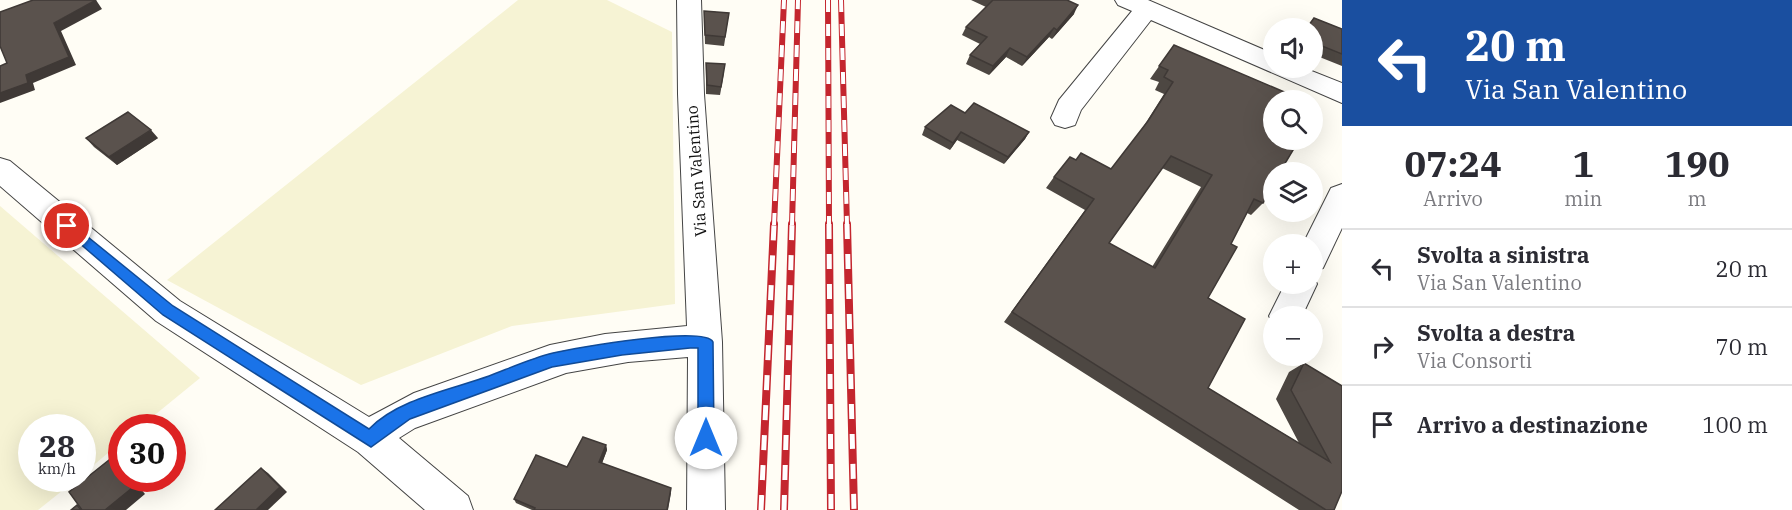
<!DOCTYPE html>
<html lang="it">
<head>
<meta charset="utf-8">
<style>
	body { margin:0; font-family:"IBM Plex Serif",serif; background:#f2f2f3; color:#2b2b33; height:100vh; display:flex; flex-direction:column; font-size:22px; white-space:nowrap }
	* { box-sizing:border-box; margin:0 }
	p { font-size:20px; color:#7c7c81 }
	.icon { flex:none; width:33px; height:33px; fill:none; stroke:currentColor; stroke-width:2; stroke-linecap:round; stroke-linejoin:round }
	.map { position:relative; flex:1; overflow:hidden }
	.drawer { display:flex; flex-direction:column; background:#fff; width:450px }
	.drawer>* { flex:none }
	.top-card { background:#1a4fa0; color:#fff; overflow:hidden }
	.controls { position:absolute; left:1263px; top:18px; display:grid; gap:12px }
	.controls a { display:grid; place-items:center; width:60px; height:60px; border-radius:50%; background:#fff; box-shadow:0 6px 24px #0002; font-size:30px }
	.speed { position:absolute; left:18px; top:414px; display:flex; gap:12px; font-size:30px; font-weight:700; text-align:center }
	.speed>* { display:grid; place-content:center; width:78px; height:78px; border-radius:50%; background:#fff; box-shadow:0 6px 24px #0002; line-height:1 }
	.speed small { font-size:15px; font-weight:400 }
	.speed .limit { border:9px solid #d22; background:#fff; color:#111 }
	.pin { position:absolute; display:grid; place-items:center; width:51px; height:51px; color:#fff; margin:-26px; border:3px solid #fff; border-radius:50%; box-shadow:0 2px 6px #0007 }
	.me { position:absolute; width:66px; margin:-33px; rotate:0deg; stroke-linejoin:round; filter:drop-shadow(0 0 4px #0008) }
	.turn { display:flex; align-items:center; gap:21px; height:126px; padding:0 24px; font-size:27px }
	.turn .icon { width:78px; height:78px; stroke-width:2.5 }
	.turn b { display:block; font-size:42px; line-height:51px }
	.eta { display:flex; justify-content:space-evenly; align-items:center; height:102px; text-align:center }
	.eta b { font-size:36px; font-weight:700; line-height:42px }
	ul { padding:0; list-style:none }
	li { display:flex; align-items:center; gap:18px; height:78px; padding:0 24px; border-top:2px solid #e1e1e2 }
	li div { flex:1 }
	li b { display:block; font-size:22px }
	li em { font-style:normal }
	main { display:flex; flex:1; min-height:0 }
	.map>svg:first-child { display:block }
	.farmland { fill:#f6f3d4 }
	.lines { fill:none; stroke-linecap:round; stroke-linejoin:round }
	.minor-casing { stroke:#444; stroke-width:2 }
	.minor { fill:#fff; fill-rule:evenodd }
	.rail-far1-casing { stroke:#c4262e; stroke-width:6 }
	.rail-casing { stroke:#c4262e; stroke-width:8 }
	.rail-far1 { stroke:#fff; stroke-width:4; stroke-dasharray:12; stroke-linecap:butt }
	.rail { stroke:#fff; stroke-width:5; stroke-dasharray:15; stroke-linecap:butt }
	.wall { fill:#4d4742; fill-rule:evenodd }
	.shaded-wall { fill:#3f3936 }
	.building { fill:#5a524d; stroke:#3f3936; stroke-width:1.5; fill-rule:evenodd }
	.route { fill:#1a73e8; stroke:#114b97; stroke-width:1.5 }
	.labels { text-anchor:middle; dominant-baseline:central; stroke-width:6; stroke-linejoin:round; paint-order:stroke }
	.street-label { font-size:16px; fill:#111; stroke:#fff }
</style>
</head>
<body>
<main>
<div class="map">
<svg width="1342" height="510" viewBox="0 0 1342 510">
	<rect width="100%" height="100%" fill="#fffdf5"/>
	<g class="farmland">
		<polygon points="518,0 607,0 672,32 675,304 512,326 361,385 167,280"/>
		<polygon points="0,206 200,378 140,427 122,428 121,442 83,474 82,428 32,428 32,478 77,479 38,510 0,510"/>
	</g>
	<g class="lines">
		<g class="minor-casing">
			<g id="minor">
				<polygon points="677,0 701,0 704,94 722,342 725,510 687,510 688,357 628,362 566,373 415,428 399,438 468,496 473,510 425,510 358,452 156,321 0,186 0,158 10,161 180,301 369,417 414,393 550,345 605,334 687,326 678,94"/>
				<polygon points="1115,0 1148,0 1274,54 1274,68 1304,68 1342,83 1342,103 1151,20 1081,110 1075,125 1065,128 1055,125 1051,118 1059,100 1132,11 1118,5"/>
				<polygon points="1342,184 1342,228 1323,268 1312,272 1312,244 1303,244 1331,188"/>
				<polygon points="1312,274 1317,284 1302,316 1274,316 1274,325 1269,316 1285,284 1312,284"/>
			</g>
		</g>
		<use href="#minor" class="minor"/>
		<g class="rail-far1-casing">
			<g id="rail-far1">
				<polyline points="828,0 829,225"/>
				<polyline points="841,0 847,225"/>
				<polyline points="774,225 784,0"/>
				<polyline points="792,225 798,0"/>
			</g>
		</g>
		<g class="rail-casing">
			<g id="rail">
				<polyline points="829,224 831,510"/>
				<polyline points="847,224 854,510"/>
				<polyline points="761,510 774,224"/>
				<polyline points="784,510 792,224"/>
			</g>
		</g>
		<use href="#rail-far1" class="rail-far1"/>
		<use href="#rail" class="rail"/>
	</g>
	<g class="wall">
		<polygon points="971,0 1067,0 1074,14 1052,39 1049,37 1022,66 1006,57 989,75 966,64 970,55 980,44 962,35 966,27 986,7"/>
		<polygon points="704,11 729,13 724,46 705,44"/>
		<polygon points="1314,18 1342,29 1342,66 1312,54 1312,28 1305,28"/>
		<path d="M1174,45L1263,203L1251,215L1247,213L1231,244L1208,298V388L1299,443L1276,399L1289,372L1304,363L1342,386L1334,510H1299L1004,322L1085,210L1046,188L1054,177L1076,160L1111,169L1140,132L1164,94L1155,90L1159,82L1150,79ZM1162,168L1201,187L1152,267L1109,243Z"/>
		<polygon points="706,63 724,73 720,95 706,94"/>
		<polygon points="965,113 1029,132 1025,139 1004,164 957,140 950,150 922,135 925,127"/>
		<polygon points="86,138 158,138 117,165 94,147"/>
		<polygon points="606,445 607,450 602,463 671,493 668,510 532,510 516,503 514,499 567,467"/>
	</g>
	<g class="shaded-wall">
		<polygon points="96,0 102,9 61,31 76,65 33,83 35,90 0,103 0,93 26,75 54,23"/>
		<polygon points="1078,5 1074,14 1052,39 1057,30"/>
		<polygon points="1054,28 1049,37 1022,66 1027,57"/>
		<polygon points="1010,48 1006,57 989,75 993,66"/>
		<polygon points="151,130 158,138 117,165 109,157"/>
		<polygon points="961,132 957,140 950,150 953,143"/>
		<polygon points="1029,132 1025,139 1004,164 1008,157"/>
		<polygon points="606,445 607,450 601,466 599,462"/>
		<polygon points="109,460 122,467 122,476"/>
		<polygon points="261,468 268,473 287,492 268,510 256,510"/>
		<polygon points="124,478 132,478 145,494 126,510 105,510"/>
	</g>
	<g class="building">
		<polygon points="33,0 96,0 54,23 69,57 26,75 28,83 0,93 0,66 7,63 0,46 0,12"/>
		<polygon points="993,0 1067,0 1078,5 1057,30 1054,28 1027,57 1010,48 993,66 970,55 987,37 966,27"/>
		<polygon points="704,11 729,13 725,37 705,35"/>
		<polygon points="1314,18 1342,29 1342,54 1312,42 1312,28 1307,28"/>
		<path d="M1174,45L1303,100H1274V140H1299L1280,172H1274V184L1263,203L1254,199L1231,244L1237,247L1208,298L1245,319L1208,388L1330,462L1291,390L1304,363L1342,386V491L1334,510H1326L1012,312L1094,199L1054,177L1070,157L1076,160L1081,153L1111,169L1148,121L1173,82L1164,77L1168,70L1159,66ZM1171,156L1212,175L1155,268L1109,243Z"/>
		<polygon points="706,63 725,64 721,87 707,85"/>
		<polygon points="974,103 1029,132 1008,157 961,132 953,143 925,127 951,105 965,113"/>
		<polygon points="1312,105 1317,107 1312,115"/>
		<polygon points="128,112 151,130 109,157 86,138"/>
		<polygon points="583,437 606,445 599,462 671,488 667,510 534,510 535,508 514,499 536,455 567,467"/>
		<polygon points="109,460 122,476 122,478 124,478 132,488 105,510 82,510 69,492"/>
		<polygon points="261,468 280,487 256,510 215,510"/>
		<polygon points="77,505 81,510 71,510"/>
	</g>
	<path class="route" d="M67,220L173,306L369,429C398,399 450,390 489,376C510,368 532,358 553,353C575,348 705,325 713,342L714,438L712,444L706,446L700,444L698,438V348H690L622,355L552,367L410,419L371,447L163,315L63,229L61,226Z"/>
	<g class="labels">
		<g class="street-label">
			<text transform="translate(696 171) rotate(-94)">Via San Valentino</text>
		</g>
	</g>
</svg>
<div class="controls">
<a><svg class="icon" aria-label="sound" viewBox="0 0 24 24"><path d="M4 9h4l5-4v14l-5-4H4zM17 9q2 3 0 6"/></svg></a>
<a><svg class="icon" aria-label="search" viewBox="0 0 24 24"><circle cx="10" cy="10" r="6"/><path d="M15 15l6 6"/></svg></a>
<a><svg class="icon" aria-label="layers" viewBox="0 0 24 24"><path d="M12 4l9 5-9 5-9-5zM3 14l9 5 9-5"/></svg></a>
<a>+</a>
<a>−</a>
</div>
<div class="speed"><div>28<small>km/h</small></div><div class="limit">30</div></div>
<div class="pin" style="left:67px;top:226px;background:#d93025"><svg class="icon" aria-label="arrive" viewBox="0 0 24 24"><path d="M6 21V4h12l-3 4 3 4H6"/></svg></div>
<svg class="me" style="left:706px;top:438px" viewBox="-20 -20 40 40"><circle r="19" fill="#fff"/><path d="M0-13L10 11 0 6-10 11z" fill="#1a73e8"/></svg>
</div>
<section class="drawer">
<div class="top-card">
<div class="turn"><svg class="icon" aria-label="left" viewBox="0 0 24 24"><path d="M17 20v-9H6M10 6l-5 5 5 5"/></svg><div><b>20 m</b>Via San Valentino</div></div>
</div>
<div class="eta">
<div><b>07:24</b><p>Arrivo</p></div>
<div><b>1</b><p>min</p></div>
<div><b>190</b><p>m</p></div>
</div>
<ul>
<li><svg class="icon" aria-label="left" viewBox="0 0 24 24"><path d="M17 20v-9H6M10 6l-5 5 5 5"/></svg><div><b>Svolta a sinistra</b><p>Via San Valentino</p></div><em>20 m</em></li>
<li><svg class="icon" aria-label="right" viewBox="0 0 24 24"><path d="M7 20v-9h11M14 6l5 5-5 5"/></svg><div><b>Svolta a destra</b><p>Via Consorti</p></div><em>70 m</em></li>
<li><svg class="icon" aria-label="arrive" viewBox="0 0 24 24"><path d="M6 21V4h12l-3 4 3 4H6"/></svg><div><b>Arrivo a destinazione</b></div><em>100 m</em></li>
</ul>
</section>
</main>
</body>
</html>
